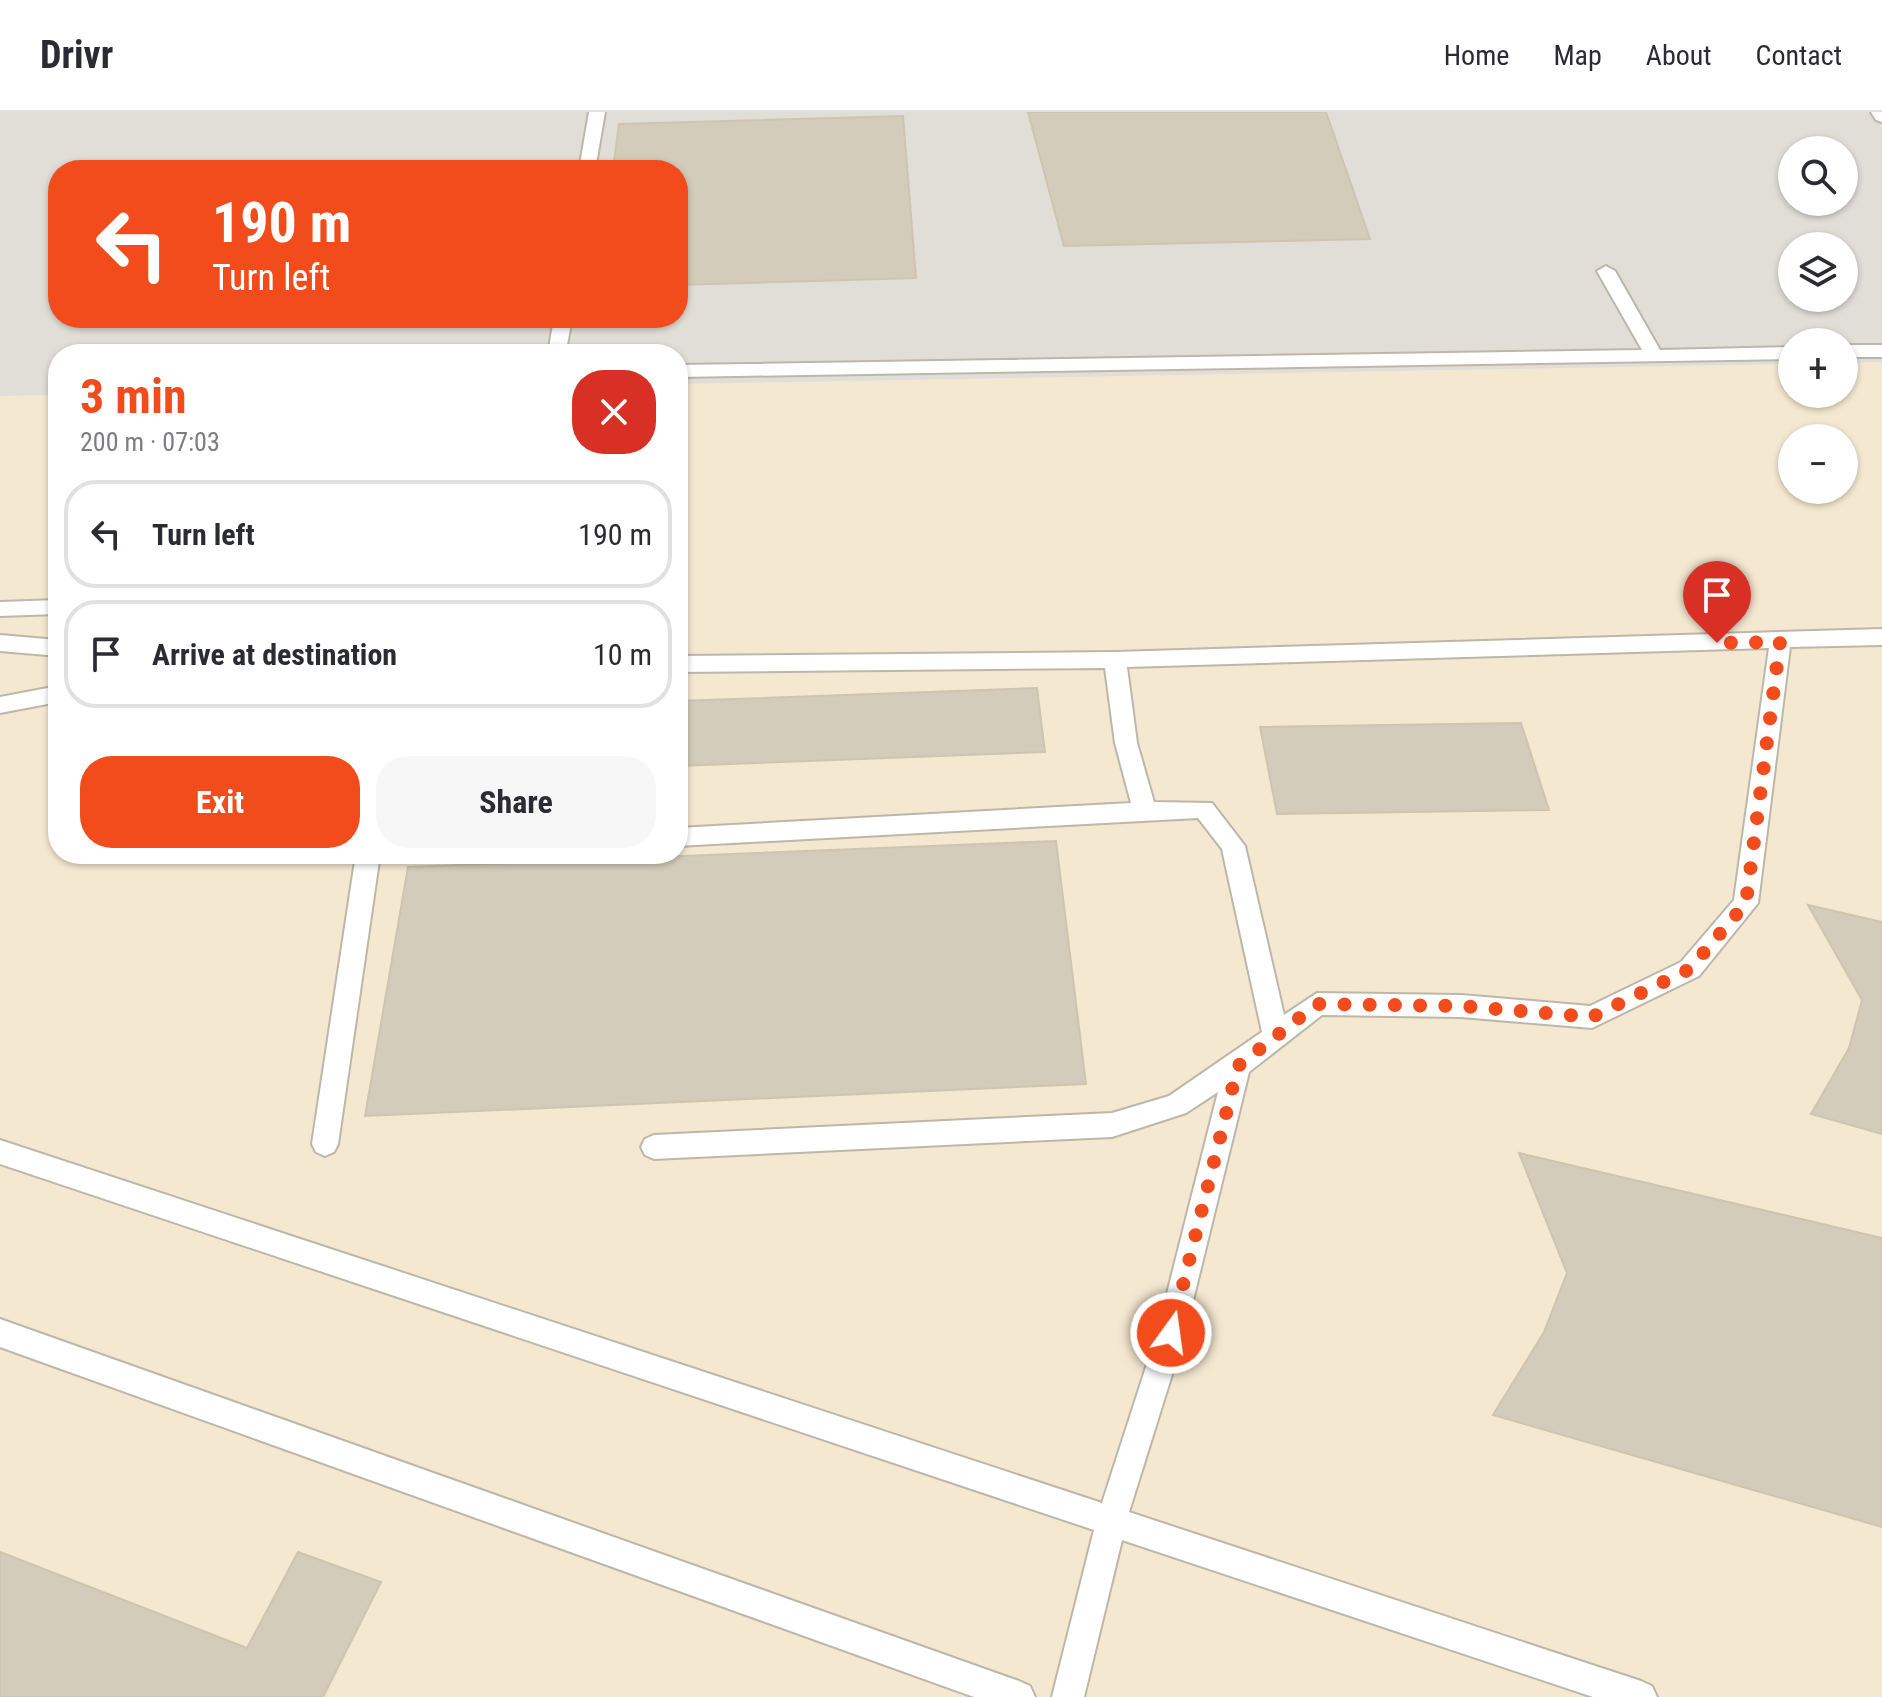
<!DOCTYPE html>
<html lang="en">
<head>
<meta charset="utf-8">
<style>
	body { margin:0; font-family:"Roboto Condensed",sans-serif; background:#f7f7f7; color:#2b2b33; height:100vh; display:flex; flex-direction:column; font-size:30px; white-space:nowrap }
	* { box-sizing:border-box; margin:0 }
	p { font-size:26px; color:#7c7c81 }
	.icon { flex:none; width:44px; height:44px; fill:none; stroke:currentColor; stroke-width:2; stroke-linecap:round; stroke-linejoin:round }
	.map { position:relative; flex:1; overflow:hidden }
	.sheet { position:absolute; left:48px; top:232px; width:640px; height:520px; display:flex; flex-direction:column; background:#fff; border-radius:32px; box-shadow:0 2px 6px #0004 }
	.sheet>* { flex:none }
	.guide { position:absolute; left:48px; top:48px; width:640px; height:168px; border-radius:32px; box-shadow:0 2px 6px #0004; background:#f24c1d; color:#fff; overflow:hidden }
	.buttons { position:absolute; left:1778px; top:24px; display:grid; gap:16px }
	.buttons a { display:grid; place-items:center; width:80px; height:80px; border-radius:50%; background:#fff; box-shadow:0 2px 6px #0004; font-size:40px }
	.pin { position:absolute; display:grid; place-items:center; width:68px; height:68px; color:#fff; margin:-82px -34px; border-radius:50% 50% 50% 0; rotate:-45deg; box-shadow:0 0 8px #0007 }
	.pin .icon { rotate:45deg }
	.me { position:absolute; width:88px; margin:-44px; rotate:14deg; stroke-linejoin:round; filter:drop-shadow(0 0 6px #0008) }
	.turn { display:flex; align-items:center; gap:28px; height:168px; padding:0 32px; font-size:36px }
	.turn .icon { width:104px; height:104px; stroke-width:2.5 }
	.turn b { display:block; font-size:56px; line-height:68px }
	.round { display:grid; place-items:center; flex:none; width:84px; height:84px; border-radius:32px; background:#f7f7f7 }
	.overview { display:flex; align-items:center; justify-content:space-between; height:136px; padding:0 32px }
	h1 { font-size:48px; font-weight:700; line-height:60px; color:#f24c1d }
	.cta { display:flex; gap:16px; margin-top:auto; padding:16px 32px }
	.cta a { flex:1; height:92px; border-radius:32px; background:#f24c1d; color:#fff; font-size:32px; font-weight:700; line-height:92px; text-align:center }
	.cta a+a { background:#f7f7f7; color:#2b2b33 }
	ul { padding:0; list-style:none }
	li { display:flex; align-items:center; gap:24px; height:108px; margin:0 16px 12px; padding:0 16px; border:4px solid #e1e1e2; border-radius:32px }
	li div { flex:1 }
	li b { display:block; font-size:30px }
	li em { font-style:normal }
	header { display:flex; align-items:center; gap:48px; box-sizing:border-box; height:112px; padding:0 40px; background:#fff; border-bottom:2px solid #e1e1e2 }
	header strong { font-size:38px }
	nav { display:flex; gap:44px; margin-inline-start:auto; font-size:28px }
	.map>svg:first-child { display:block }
	.commercial { fill:#f4e8d1; fill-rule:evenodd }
	.industrial { fill:#e1ded7; fill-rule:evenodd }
	.building { fill:#d3ccbb; stroke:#cec4af; stroke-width:2 }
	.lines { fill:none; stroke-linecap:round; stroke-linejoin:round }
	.lane-casing { stroke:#bdb7a9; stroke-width:4 }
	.lane { fill:#fff; fill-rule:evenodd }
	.route { stroke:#f24c1d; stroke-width:14; stroke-dasharray:0 25.2 }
</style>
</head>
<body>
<header>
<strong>Drivr</strong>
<nav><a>Home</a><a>Map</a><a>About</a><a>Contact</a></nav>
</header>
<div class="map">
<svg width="1882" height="1585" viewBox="0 0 1882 1585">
	<rect width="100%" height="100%" fill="#f2efe6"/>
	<path class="commercial" d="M1882,250V1585H0V284L58,283V742H678V272L1792,252V282H1844V251ZM1792,326H1844V378H1792Z"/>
	<path class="industrial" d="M0,0H1882V250L1844,251V230H1792V252L678,272V242H58V283L0,284ZM1792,38H1844V90H1792ZM58,58H678V206H58ZM1792,134H1844V186H1792Z"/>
	<g class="building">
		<polygon points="1028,0 1326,0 1370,127 1064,134"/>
		<polygon points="903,4 916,166 678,173 678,58 613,58 619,12"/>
		<polygon points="1037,576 1045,640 678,654 678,589"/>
		<polygon points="1521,611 1549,698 1277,702 1260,615"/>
		<polygon points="1056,729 1086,972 365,1004 408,755"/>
		<polygon points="1808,793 1882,810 1882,1022 1811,1002 1849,936 1862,888"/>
		<polygon points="1519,1041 1882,1126 1882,1415 1493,1303 1544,1220 1567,1161"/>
		<polygon points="0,1440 247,1536 298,1440 381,1470 323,1585 0,1585"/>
	</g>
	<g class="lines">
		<g class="lane-casing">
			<g id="lane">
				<polygon points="589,0 605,0 595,58 579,58"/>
				<polygon points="1871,0 1882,0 1882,10 1876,8"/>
				<polygon points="1606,154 1615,159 1660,238 1792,235 1792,247 678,265 678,253 1642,238 1597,159"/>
				<polygon points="554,206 572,206 567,233 582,242 552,240 549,236"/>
				<rect x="1844" y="233" width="38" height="12"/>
				<polygon points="58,488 58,502 0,504 0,490"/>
				<path d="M1882,517V533L1790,535L1758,791L1699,864L1592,916L1461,905L1322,903L1249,960L1185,1221L1129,1400L1641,1569L1652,1574L1657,1585H1593L1122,1428L1084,1585H1052L1094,1418L0,1052V1028L1102,1391L1157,1221L1218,980L1186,1001L1112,1025L654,1047L645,1043L641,1035L645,1027L654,1023L1112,1001L1169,984L1262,920L1222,737L1198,706L678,734V716L1131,691L1115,631L1105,556L678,560V544L1115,540ZM1769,536L1734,788L1681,850L1590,894L1461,883L1317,881L1284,903L1245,734L1212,691L1154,690L1137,631L1127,555Z"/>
				<polygon points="0,523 58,528 58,544 0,539"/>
				<polygon points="58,574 58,590 0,601 0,585"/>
				<polygon points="356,742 380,742 338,1032 334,1040 325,1044 316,1040 312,1032"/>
				<polygon points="0,1207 1019,1569 1030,1574 1035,1585 974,1585 0,1235"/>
			</g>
		</g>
		<use href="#lane" class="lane"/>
	</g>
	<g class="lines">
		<polyline class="route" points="1171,1221 1238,954 1317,892 1461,894 1592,905 1690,857 1746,791 1780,530 1717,531"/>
	</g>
</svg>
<div class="buttons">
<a><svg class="icon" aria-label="search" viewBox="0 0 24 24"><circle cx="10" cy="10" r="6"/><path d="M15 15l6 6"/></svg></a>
<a><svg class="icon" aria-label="layers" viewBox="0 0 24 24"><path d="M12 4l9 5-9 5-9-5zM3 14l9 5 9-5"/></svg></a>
<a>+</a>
<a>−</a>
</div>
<div class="pin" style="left:1717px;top:531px;background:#d93025"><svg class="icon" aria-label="arrive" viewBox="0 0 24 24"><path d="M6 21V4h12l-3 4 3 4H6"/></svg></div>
<svg class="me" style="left:1171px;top:1221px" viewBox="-20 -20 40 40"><circle r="17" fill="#f24c1d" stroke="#fff" stroke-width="3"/><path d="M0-11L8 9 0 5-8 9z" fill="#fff"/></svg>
<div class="guide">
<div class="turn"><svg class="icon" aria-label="left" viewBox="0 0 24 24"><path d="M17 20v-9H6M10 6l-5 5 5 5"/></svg><div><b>190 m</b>Turn left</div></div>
</div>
<section class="sheet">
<div class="overview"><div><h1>3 min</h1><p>200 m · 07:03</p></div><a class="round" style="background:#d93025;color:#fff"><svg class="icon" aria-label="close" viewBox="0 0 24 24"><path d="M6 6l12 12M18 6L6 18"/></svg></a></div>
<ul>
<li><svg class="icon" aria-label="left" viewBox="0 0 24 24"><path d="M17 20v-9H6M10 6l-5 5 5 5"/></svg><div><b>Turn left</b></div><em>190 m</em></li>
<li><svg class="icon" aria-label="arrive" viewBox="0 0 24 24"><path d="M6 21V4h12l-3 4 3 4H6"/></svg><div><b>Arrive at destination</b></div><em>10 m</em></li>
</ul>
<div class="cta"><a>Exit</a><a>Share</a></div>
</section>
</div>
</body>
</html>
